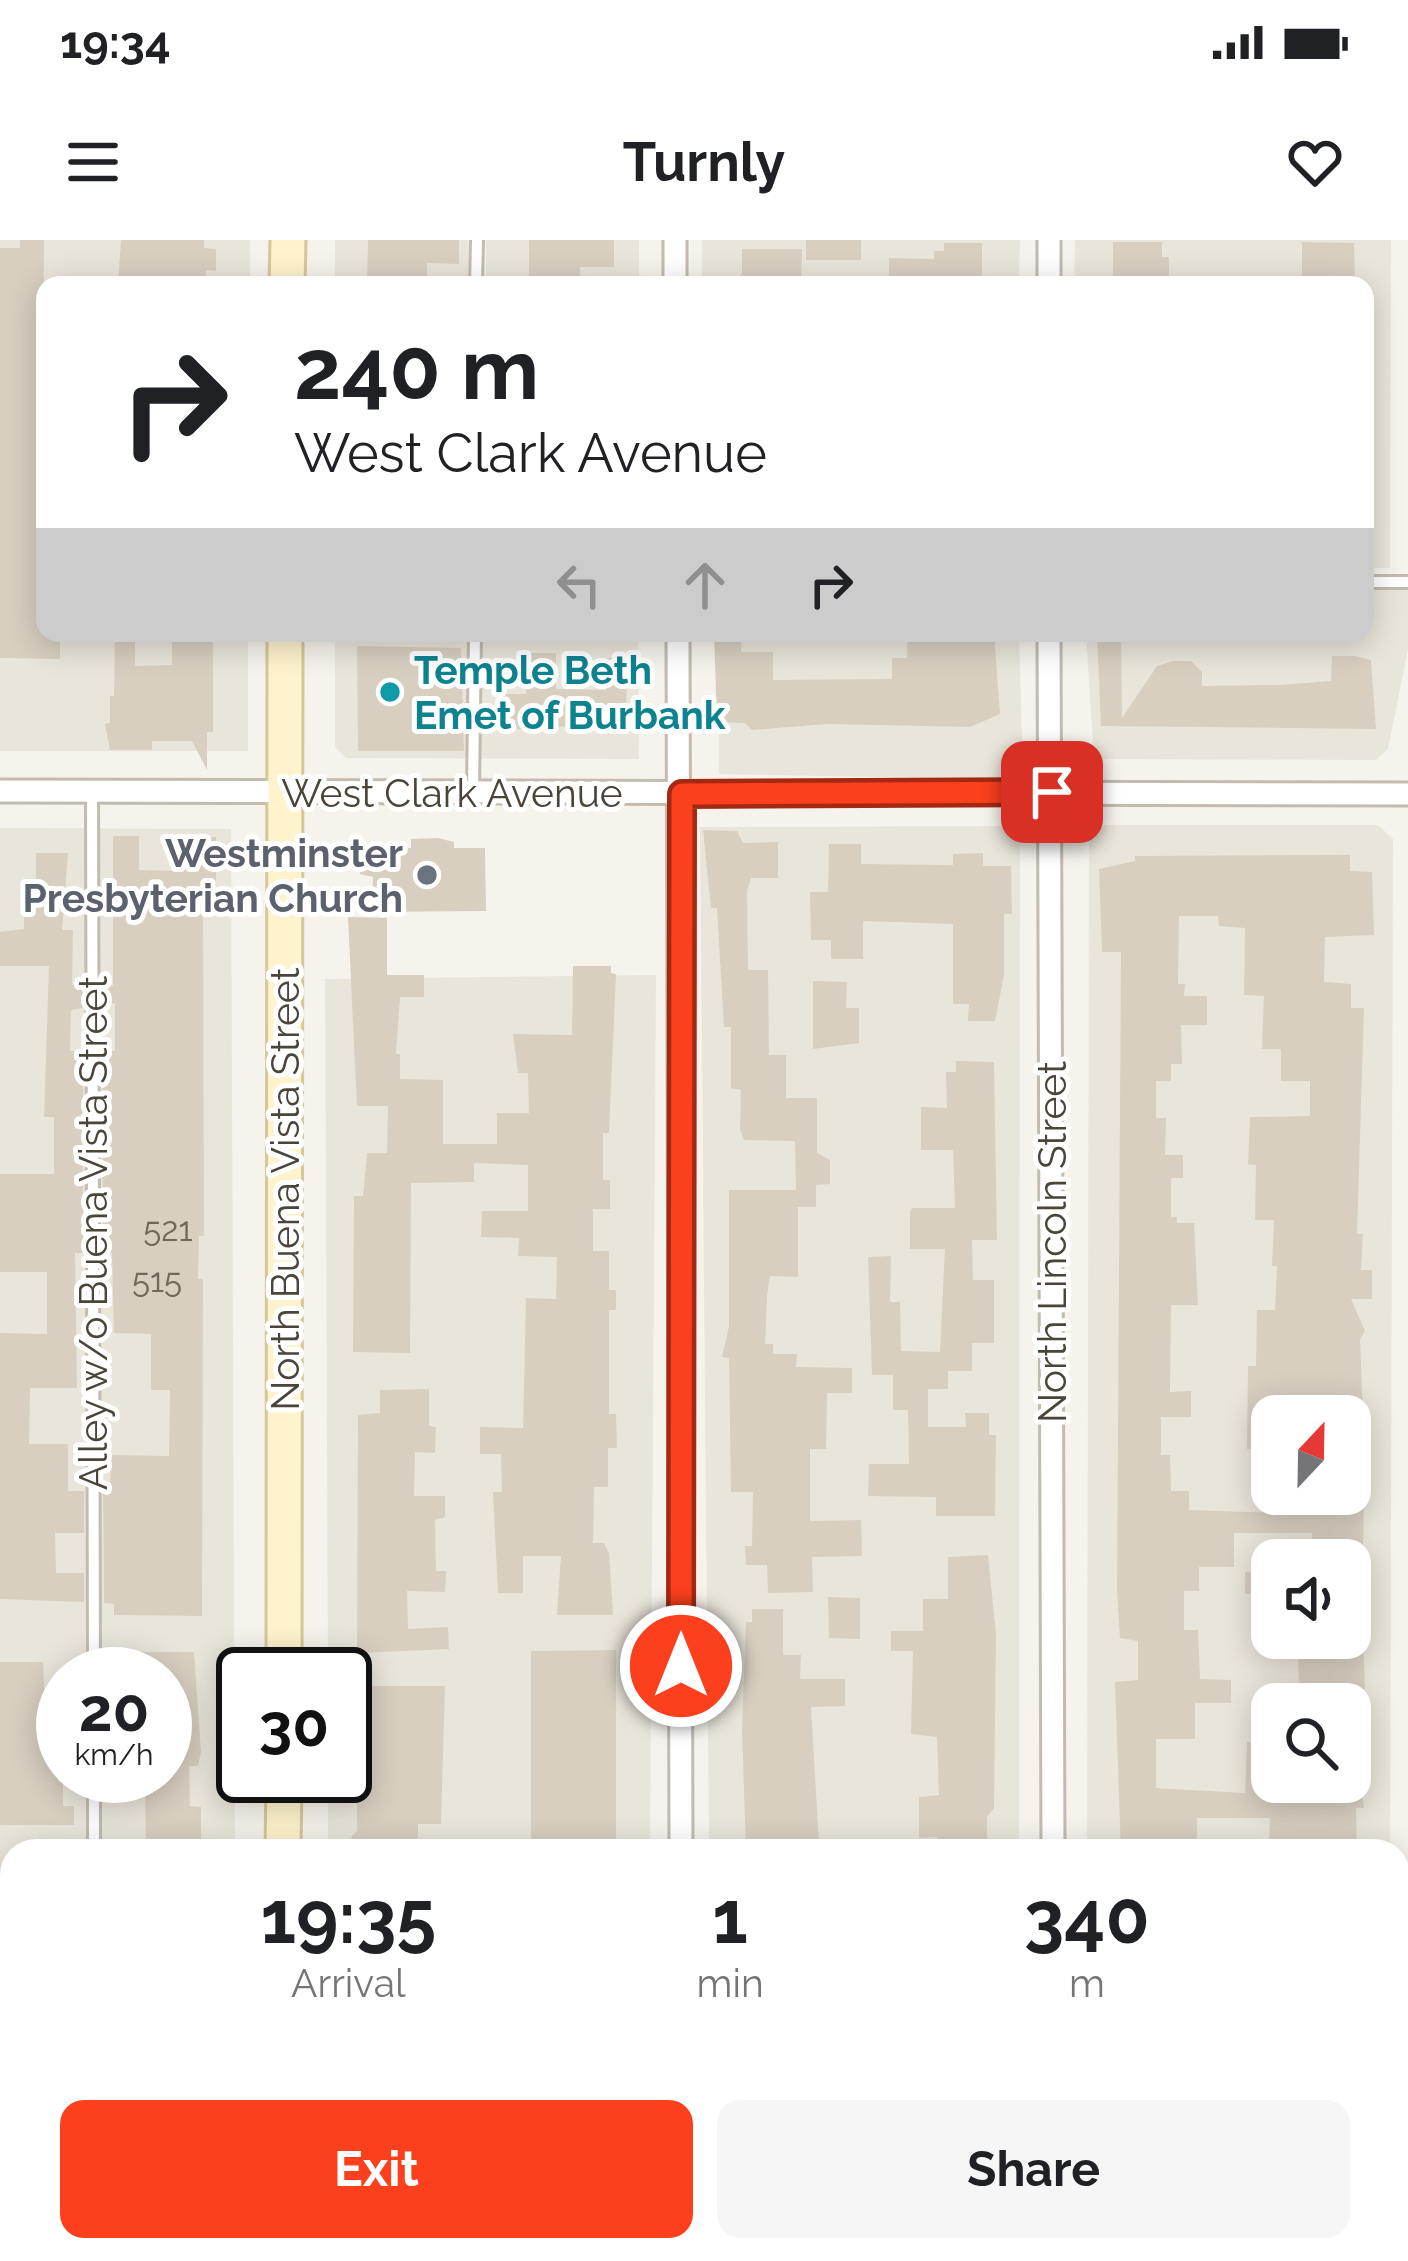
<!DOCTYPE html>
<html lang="en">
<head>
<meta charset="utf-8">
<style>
	body { margin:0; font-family:Raleway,sans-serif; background:#f6f6f6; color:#202124; height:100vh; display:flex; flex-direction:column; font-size:45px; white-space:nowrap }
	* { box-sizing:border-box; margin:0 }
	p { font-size:39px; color:#757577 }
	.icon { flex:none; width:66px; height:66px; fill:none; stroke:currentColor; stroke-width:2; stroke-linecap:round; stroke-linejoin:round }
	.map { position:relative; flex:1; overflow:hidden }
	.details { position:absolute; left:0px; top:1599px; width:1410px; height:423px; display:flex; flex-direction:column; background:#fff; border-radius:36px 36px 0 0; box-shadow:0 6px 30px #0003 }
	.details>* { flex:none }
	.banner { position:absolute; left:36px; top:36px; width:1338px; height:366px; border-radius:24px; box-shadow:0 6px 30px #0003; background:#fff; color:#202124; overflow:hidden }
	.needle { width:78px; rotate:22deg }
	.tools { position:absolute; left:1251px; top:1155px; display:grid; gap:24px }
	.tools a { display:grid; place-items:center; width:120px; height:120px; border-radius:24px; background:#fff; box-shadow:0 6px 30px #0003; font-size:60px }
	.speed { position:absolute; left:36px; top:1407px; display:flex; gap:24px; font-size:60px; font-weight:700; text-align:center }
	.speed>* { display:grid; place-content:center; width:156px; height:156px; border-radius:50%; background:#fff; box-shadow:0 6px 30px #0003; line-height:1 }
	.speed small { font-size:30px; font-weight:400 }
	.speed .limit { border:6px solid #111; border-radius:18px; background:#fff; color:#111 }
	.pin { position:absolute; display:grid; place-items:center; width:102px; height:102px; color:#fff; margin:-51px; border-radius:24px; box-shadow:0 6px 18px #0006 }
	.me { position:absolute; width:132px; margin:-66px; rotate:0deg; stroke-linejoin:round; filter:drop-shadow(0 0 9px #0008) }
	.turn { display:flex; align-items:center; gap:42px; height:252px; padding:0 60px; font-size:54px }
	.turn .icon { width:156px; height:156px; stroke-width:2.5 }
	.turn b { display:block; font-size:84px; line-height:102px }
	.lanes { display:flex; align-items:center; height:114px; padding:0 60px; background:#0003; justify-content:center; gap:60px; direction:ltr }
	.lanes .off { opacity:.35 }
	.eta { display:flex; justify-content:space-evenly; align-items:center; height:204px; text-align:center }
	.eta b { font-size:72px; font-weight:700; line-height:84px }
	.cta { display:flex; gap:24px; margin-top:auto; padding:24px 60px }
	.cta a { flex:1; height:138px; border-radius:24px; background:#fc3f1d; color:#fff; font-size:48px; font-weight:700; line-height:138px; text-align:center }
	.cta a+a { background:#f6f6f6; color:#202124 }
	.status { display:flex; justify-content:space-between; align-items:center; height:84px; padding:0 60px; background:#fff; direction:ltr }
	.status svg { height:33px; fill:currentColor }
	header { display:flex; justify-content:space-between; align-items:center; height:156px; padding:0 60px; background:#fff; font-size:54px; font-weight:700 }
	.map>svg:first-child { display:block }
	.residential { fill:#eae5da; fill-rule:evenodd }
	.building { fill:#d8cfc1 }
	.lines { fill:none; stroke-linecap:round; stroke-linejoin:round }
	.lane-casing { stroke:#c2bbae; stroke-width:16 }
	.street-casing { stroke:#c2bbae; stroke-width:27 }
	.secondary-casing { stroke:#d6c79b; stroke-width:39 }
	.lane { stroke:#fff; stroke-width:10 }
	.street { stroke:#fff; stroke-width:21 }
	.secondary { stroke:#fff3cd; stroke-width:33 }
	.route-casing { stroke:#a42913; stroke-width:30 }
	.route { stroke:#fc3f1d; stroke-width:21 }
	.culture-dot { fill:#0f9aa8; stroke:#fff; stroke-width:4.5 }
	.worship-dot { fill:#6b7280; stroke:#fff; stroke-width:4.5 }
	.labels { text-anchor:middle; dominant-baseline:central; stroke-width:10; stroke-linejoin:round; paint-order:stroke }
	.number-label { font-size:33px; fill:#6e675b }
	.culture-label { font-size:39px; font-weight:bold; fill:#0d838f; stroke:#fff; text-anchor:start }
	.street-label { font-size:39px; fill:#4b4439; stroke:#fff }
	.worship-label { font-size:39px; font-weight:bold; fill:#5b616d; stroke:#fff; text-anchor:end }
</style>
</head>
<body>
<div class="status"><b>19:34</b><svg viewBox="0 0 49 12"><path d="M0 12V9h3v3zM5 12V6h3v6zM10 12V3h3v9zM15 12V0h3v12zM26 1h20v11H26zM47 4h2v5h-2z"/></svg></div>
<header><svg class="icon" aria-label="menu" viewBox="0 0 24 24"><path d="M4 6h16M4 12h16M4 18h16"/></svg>Turnly<svg class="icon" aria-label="heart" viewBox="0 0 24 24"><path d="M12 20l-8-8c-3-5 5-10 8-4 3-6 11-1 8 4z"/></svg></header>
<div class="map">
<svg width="1408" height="2021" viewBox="0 0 1408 2021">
	<rect width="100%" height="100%" fill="#f6f3ec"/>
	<g class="residential">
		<polygon points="0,0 250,0 250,45 45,45 45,393 248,393 248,511 0,511"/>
		<rect x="335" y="0" width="133" height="45"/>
		<rect x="486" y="0" width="153" height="45"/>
		<polygon points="702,0 1020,0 1019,45 702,45"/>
		<polygon points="1075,0 1391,0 1390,328 1365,328 1365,45 1074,45"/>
		<polygon points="1408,342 1408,409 1388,509 1376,520 1094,519 1086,393 1365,393 1365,344"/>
		<polygon points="335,393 638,393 639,519 346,518 335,507"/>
		<polygon points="718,393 1019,393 1023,540 719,534"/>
		<path d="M1105,585H1378L1393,599L1390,1611H1087L1089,594ZM1272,1176H1350V1254H1272ZM1272,1320H1350V1398H1272ZM1272,1464H1350V1542H1272Z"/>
		<polygon points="1020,586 1019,1611 709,1611 700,587"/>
		<path d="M0,588L231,589L235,1611H12V1878H0ZM63,1434H165V1536H63Z"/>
		<polygon points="656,735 650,1611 328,1611 328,1536 345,1536 345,1434 328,1434 325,739"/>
		<polygon points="333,2010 642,2010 636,2015 346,2017"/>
		<polygon points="720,2010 1011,2010 1004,2016"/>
		<polygon points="1089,2010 1384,2010 1380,2014 1095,2016"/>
	</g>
	<g class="building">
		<polygon points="20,0 44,0 42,339 45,396 60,396 60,419 0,418 0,8 20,8"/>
		<polygon points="121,0 204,0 204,8 216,9 216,31 206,30 206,45 118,45"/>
		<polygon points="368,0 459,0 459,24 427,23 427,45 367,45"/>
		<polygon points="529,0 614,0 614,27 580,27 580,45 529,45"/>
		<rect x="806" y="0" width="55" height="20"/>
		<polygon points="1113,2 1162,2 1162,17 1169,17 1169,38 1156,45 1113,45"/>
		<polygon points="1302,2 1354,3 1355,44 1302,45"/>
		<polygon points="944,3 982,3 982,42 889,45 889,18 934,19 934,11 944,11"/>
		<polygon points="742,9 802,9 801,45 734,45 742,33"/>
		<polygon points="115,393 135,393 135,426 172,425 172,402 213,402 213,492 207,492 207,530 192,501 152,501 152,510 110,510 105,484 110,483 110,456 114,456"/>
		<polygon points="714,393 742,393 741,412 773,412 773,440 892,439 892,418 907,418 908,393 994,393 1000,474 970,487 826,484 752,490 745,483 717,482"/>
		<polygon points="1097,393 1121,393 1122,478 1157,426 1173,421 1191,421 1202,432 1202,446 1280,445 1331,441 1332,416 1355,416 1371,420 1376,489 1101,486"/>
		<polygon points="357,406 461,408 464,511 358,511"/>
		<polygon points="530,413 556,413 556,449 606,450 606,418 627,418 626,483 502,490 501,454 526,454"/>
		<polygon points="703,590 737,591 743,603 778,602 778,638 751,638 747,651 748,730 768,730 769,815 786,815 786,858 817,858 817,913 830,920 830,944 816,945 816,967 798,967 798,1037 770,1036 767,1057 765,1104 773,1104 773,1114 797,1114 796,1127 852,1128 852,1153 827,1153 826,1209 810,1209 810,1281 861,1280 862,1316 812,1317 813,1352 768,1353 767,1325 746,1325 745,1306 752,1306 753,1252 731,1252 729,1118 722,1117 729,1086 729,950 796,950 795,901 744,900 740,889 741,850 731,848 731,787 724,787 717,668 711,668"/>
		<polygon points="113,596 139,596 139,630 176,631 180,597 216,597 216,673 203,673 204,996 199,996 198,1039 203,1039 202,1376 114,1375 114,1364 104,1363 103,1251 110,1251 111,1215 169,1216 170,1150 151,1150 151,1094 114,1093 112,1013 103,1013 102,811 115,811 115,763 102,765 102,745 113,746"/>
		<polygon points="438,598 454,602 454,608 485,608 486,671 372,672 373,637 360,634 360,612 411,608 411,599"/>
		<polygon points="829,604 861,604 861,624 953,625 953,614 983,613 983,626 1011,626 1012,674 1004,674 1004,735 995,781 968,781 969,764 953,764 953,684 863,681 863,719 831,719 831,700 811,700 810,652 828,652"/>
		<polygon points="36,613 68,613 62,690 73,690 72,745 83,745 83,768 71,770 70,811 83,811 83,1013 75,1013 77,1148 30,1148 29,1204 68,1204 68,1251 84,1251 84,1293 55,1293 56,1333 84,1333 84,1362 0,1359 0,1093 47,1094 47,1032 0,1032 0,934 54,934 54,877 44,877 49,726 0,726 0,692 24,689 24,646 36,647"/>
		<polygon points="1350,615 1350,631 1372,632 1374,695 1325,697 1324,742 1351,744 1351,768 1364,768 1357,994 1363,994 1361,1030 1372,1030 1372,1059 1351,1059 1365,1091 1360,1099 1363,1176 1272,1176 1272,1209 1247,1209 1248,1126 1256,1126 1257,1070 1275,1070 1277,1026 1272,1026 1274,980 1255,980 1256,925 1248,924 1250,877 1310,876 1310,841 1281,841 1281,809 1262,809 1264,756 1244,755 1245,688 1219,686 1218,676 1179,676 1178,744 1185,744 1184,756 1207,756 1207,785 1181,785 1182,824 1171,824 1171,841 1156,841 1156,878 1166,878 1165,915 1183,915 1183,938 1171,938 1171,977 1177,977 1177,983 1194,983 1198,1065 1171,1065 1170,1152 1191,1151 1191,1177 1161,1177 1161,1215 1170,1215 1171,1251 1189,1251 1189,1270 1277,1273 1276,1254 1364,1254 1363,1320 1312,1320 1312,1293 1234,1293 1234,1327 1199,1327 1199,1351 1184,1351 1184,1390 1198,1390 1200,1439 1231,1440 1231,1463 1195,1463 1195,1499 1156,1499 1156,1548 1245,1553 1247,1502 1272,1502 1272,1542 1360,1542 1364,1568 1356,1568 1357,1611 1276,1611 1269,1606 1270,1578 1197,1578 1197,1602 1163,1602 1163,1611 1121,1611 1115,1442 1138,1440 1138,1401 1120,1398 1117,1351 1121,712 1102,712 1099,629 1135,621 1135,616"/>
		<polygon points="348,677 387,678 387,735 424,735 424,757 400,757 396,814 400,814 400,839 443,840 443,904 497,904 497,873 529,873 528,833 518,833 513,794 572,795 573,726 611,726 611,733 616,734 609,893 603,893 603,940 610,940 610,969 593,969 593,1011 609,1011 609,1050 616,1050 616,1070 609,1070 609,1174 616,1174 617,1208 608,1208 608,1247 594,1247 593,1303 604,1303 609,1313 613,1375 557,1375 561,1316 523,1316 523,1353 498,1353 493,1252 502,1252 501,1214 480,1214 480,1187 523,1188 526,1058 556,1059 557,1017 518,1016 519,998 481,997 482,971 528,971 528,925 474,923 474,942 411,943 410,1113 353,1112 354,956 363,956 367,913 387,913 388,866 357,866"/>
		<polygon points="813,741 847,742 846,768 859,768 859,803 813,809"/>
		<polygon points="956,821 994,822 997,1000 972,1000 973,1040 994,1040 994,1103 972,1103 972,1131 948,1131 948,1149 928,1149 928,1187 966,1187 965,1173 989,1173 989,1195 996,1195 995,1276 936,1276 936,1257 868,1256 869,1224 909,1224 908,1170 893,1170 893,1135 872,1135 868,1017 891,1016 890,1062 900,1062 901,1111 940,1112 945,1009 910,1009 910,972 912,968 955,968 953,910 921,910 921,867 947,868 946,832 956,832"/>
		<polygon points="429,1149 429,1186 436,1187 435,1213 415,1212 414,1256 445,1256 445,1277 435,1280 436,1331 446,1331 445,1352 407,1351 408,1389 448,1387 449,1409 357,1413 358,1175 380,1173 380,1150"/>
		<polygon points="988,1315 996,1395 994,1568 987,1577 987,1611 937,1611 937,1597 919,1598 919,1557 939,1555 937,1497 911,1494 913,1411 891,1411 891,1391 923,1391 923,1359 948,1359 948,1317"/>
		<polygon points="1245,1332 1272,1333 1272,1354 1245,1354"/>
		<polygon points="828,1357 860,1358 860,1399 829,1398"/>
		<polygon points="752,1369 783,1369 783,1415 801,1415 800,1439 845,1439 845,1466 811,1467 819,1603 803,1603 803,1611 746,1611 742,1490 746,1382 752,1382"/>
		<polygon points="1298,1398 1363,1398 1365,1449 1358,1449 1358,1464 1299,1464"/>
		<polygon points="616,1410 616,1609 531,1606 531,1411"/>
		<polygon points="112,1412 194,1412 201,1512 198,1526 189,1526 190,1566 201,1567 201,1611 146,1611 145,1536 165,1536 165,1434 112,1434"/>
		<polygon points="0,1422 43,1422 47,1506 63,1505 63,1566 74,1566 74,1585 0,1585"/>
		<polygon points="357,1446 445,1446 441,1584 418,1584 418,1611 358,1611 351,1597 357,1591"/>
	</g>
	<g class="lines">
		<g class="lane-casing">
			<g id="lane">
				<polyline points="476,45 477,0"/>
				<polyline points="1365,342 1408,342"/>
				<polyline points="473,551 475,393"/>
				<polyline points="92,552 94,1434"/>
				<polyline points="94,1536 94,1611"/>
				<polyline points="1398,1881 1408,1881"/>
				<polyline points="0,1885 12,1885"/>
				<polyline points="0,2001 12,2001"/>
				<polyline points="156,2010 164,2021"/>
			</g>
		</g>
		<g class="street-casing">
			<g id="street">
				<polyline points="675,0 675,45"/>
				<polyline points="1049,45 1049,0"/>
				<polyline points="678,393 681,1611"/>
				<polyline points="1049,393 1053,1611"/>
				<polyline points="0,551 1408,554"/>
				<polyline points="679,2021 679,2010"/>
				<polyline points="1052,2021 1052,2010"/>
			</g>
		</g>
		<g class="secondary-casing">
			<g id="secondary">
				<polyline points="287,45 288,0"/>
				<polyline points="284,1434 285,393"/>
				<polyline points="283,1611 284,1536"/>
				<polyline points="281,2021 281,2010"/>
			</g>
		</g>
		<use href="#lane" class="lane"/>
		<use href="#street" class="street"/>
		<use href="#secondary" class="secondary"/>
	</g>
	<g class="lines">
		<g class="route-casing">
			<polyline id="route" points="681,1426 682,554 1052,552"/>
		</g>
		<use href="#route" class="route"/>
	</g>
	<circle class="culture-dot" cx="390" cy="452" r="12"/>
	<circle class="worship-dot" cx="427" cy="635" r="12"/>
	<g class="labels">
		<g class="number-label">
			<text x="168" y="989">521</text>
			<text x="157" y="1040">515</text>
		</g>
		<g class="culture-label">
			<text x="414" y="430">Temple Beth<tspan x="414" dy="45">Emet of Burbank</tspan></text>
		</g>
		<g class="street-label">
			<text x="452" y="553">West Clark Avenue</text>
			<text transform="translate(285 949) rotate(-90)">North Buena Vista Street</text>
			<text transform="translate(93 993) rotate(-90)">Alley w/o Buena Vista Street</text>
			<text transform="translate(1052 1002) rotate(-90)">North Lincoln Street</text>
		</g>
		<g class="worship-label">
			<text x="403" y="613">Westminster<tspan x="403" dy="45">Presbyterian Church</tspan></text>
		</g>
	</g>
</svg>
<div class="tools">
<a><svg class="needle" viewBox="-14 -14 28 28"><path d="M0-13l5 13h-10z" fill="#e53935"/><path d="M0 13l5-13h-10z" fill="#757577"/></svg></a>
<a><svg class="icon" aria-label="sound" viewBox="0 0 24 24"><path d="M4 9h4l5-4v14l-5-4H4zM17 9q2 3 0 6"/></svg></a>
<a><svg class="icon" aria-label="search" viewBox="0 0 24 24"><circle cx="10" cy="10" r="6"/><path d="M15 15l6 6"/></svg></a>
</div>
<div class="speed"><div>20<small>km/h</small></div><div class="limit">30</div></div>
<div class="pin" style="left:1052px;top:552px;background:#d93025"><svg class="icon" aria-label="arrive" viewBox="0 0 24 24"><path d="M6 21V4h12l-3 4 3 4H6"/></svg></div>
<svg class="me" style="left:681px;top:1426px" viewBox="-20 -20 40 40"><circle r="17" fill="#fc3f1d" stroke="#fff" stroke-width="3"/><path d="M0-11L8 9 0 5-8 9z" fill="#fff"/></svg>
<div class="banner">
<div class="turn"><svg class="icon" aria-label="right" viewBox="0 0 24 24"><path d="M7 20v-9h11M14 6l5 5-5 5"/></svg><div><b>240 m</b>West Clark Avenue</div></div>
<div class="lanes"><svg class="icon off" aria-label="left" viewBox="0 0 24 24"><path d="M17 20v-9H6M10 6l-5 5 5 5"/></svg><svg class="icon off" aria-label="ahead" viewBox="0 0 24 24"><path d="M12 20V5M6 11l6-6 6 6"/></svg><svg class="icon" aria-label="right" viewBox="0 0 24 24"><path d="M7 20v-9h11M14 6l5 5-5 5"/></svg></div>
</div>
<section class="details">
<div class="eta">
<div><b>19:35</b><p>Arrival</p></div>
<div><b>1</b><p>min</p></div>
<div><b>340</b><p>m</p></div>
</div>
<div class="cta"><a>Exit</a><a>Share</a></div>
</section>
</div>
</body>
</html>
